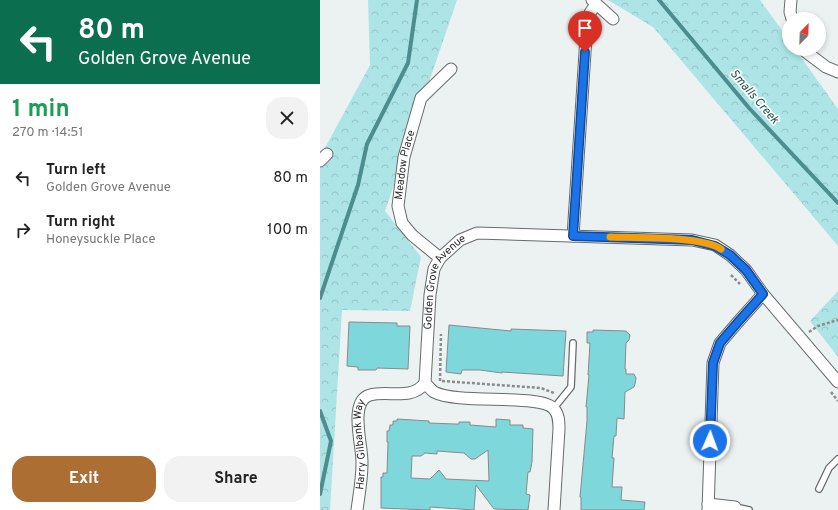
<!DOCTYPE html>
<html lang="en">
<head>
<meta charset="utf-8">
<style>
	body { margin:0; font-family:Overpass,sans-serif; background:#f2f2f2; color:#222; height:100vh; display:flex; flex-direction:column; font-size:15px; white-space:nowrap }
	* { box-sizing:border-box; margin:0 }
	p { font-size:13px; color:#767676 }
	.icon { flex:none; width:22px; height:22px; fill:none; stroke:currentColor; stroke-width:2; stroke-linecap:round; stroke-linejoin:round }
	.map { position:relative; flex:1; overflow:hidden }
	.side { display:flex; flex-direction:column; background:#fff; width:320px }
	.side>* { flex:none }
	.top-card { background:#0b6e4f; color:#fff; overflow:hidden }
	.needle { width:26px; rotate:23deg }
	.tools { position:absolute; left:462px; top:12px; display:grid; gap:8px }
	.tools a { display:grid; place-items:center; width:44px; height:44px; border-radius:50%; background:#fff; box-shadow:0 2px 6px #0003; font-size:20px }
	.pin { position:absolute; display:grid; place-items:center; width:34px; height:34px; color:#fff; margin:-41px -17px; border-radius:50% 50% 50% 0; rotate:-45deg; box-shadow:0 0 4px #0007 }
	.pin .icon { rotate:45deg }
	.me { position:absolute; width:44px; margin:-22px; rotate:2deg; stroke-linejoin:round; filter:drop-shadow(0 0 3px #0008) }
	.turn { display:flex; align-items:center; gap:14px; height:84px; padding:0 12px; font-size:18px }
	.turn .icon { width:52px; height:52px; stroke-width:2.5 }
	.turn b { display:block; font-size:28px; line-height:34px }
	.round { display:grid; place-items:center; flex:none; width:42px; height:42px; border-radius:16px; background:#f2f2f2 }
	.headline { display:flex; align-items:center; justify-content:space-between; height:68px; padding:0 12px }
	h1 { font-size:24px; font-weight:700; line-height:30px; color:#1e9e55 }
	.cta { display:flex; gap:8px; margin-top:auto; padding:8px 12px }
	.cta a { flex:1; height:46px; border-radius:16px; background:#ac6e33; color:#fff; font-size:16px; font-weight:700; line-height:46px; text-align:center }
	.cta a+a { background:#f2f2f2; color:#222 }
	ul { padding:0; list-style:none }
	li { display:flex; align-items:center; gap:12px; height:52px; padding:0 12px }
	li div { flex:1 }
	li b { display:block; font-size:15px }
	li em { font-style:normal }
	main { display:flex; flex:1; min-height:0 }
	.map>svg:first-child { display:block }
	.forest { fill:url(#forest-crowns) }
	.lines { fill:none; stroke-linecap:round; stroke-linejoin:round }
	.stream { stroke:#4e8d8f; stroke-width:4 }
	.building { fill:#7ed7da; stroke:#878b8b; fill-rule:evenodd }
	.lane-casing { stroke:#676b6b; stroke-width:8 }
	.street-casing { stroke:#676b6b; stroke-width:13 }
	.path { stroke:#898c8c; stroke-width:2.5; stroke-dasharray:3 2; stroke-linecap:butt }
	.lane { stroke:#fff; stroke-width:5.5 }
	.street { stroke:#fff; stroke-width:11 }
	.route-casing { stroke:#114b97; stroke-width:10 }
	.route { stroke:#1a73e8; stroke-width:7 }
	.slow { stroke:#f59e0b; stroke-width:7 }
	.labels { text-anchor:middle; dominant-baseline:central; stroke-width:3.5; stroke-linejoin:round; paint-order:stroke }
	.street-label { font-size:11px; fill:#2b2d2d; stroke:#fafefe }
	.water-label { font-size:12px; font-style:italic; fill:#234c4d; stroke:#fafefe }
</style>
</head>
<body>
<main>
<section class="side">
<div class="top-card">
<div class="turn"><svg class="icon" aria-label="left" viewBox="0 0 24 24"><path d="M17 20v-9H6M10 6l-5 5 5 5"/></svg><div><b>80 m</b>Golden Grove Avenue</div></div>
</div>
<div class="headline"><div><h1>1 min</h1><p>270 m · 14:51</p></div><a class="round"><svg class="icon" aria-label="close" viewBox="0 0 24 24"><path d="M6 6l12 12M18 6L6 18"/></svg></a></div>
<ul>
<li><svg class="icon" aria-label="left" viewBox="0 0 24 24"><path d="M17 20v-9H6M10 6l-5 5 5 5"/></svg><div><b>Turn left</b><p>Golden Grove Avenue</p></div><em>80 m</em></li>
<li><svg class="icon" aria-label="right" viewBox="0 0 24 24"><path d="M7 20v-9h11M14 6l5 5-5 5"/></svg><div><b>Turn right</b><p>Honeysuckle Place</p></div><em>100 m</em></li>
</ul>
<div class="cta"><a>Exit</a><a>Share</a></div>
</section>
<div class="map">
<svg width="518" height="510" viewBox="0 0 518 510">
	<defs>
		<pattern id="forest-crowns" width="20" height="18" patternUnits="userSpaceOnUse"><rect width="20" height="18" fill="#ade5e6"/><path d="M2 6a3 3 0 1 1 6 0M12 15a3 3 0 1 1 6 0" fill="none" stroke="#95c5c6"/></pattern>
	</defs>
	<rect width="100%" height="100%" fill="#ecf1f1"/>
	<g class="forest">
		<polygon points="48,0 137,0 65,211 101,257 90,311 22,310 10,510 0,510 0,157 50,65"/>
		<polygon points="288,0 440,0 469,40 469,49 475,49 518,109 518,246 333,27"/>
		<polygon points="518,291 518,357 490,321"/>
	</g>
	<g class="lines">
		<g class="stream">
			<polyline points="339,0 429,108 518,203"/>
			<polyline points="0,298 38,185 47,144 88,63 97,0"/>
			<polyline points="0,411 11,441 0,494"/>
		</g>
	</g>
	<g class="building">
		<polygon points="29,322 77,323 77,326 90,326 88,369 57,368 56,370 38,370 38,367 27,366"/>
		<polygon points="129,325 191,331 191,329 246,331 243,376 182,372 182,373 160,370 142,370 141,374 126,372"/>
		<polygon points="273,330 306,331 310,335 309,340 306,343 305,369 306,369 306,374 314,374 316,378 315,384 314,387 305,392 304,419 297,418 296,436 294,436 292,458 294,458 292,487 302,487 301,500 325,502 324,510 261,510 261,497 260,497 267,421 267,407 266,407 269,375 268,375 270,343 267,343 267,332 273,332"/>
		<path d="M77,419L109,421V423L135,424H139V422H150V425L176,427V419L190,420V425H203V428L213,429L212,462L210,472H208L206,494L210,495L208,510L174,509L156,485L154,510L110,507V510L61,508V477H63V473H67L68,442H67V431H69L70,425H73V421H77ZM168,450L169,481L126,479L119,470L110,479L91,478L92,456H101L105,453L117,454V451L144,453L151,459H155Z"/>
	</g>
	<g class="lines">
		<g class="lane-casing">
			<g id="lane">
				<polyline points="234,408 251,387 253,343"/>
				<polyline points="499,489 509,468 518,459"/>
				<polyline points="415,507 429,510"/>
			</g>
		</g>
		<g class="street-casing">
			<g id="street">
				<polyline points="272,0 293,19"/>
				<polyline points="471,0 470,12 472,19"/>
				<polyline points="482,49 506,67 518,72"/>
				<polyline points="0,161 7,154"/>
				<polyline points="253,236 267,22 270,13 276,4"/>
				<path id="s1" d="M120,258L92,235L82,223L78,206L84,157L101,98L131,69"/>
				<polyline points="388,504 415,507"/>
				<path id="s2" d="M37,510C39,495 42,479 42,464C43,447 28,401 50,395C68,390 92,401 105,383"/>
				<path id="s3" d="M234,510L239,429C239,422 239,415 234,409C222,393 138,405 114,392C111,390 108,386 105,383L110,295L114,269L120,258L140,240L157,233L372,240L395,245L410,255L426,270L443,294L518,382"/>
				<polyline points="388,510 393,363 400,343 418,322 443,294"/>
			</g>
		</g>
		<g class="path">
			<polyline points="411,275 420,284"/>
			<polyline points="489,332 498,326 518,320"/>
			<polyline points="120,381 121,334"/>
			<polyline points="122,381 221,388 234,393"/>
			<polyline points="511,392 518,401"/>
		</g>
		<use href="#lane" class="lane"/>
		<use href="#street" class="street"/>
	</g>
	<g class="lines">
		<g class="route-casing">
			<polyline id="route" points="265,52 253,236 372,240 395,246 410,255 426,270 443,294 418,322 400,343 393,363 390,441"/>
		</g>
		<use href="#route" class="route"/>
		<path class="slow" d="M290,237C316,238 381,236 401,249"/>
	</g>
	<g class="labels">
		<g class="street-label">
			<text stroke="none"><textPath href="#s1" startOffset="111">Meadow Place</textPath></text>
			<text stroke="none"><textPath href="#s3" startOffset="344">Golden Grove Avenue</textPath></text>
			<text stroke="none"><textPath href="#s2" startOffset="66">Harry Gilbank Way</textPath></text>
		</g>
		<g class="water-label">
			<text transform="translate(434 97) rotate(49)">Smalls Creek</text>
		</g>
	</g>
</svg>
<div class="tools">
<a><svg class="needle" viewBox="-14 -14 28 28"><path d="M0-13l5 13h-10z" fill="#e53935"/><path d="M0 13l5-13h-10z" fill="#767676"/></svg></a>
</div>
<div class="pin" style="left:265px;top:52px;background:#d93025"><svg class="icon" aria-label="arrive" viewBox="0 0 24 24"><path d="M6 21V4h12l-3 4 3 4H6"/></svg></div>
<svg class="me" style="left:390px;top:441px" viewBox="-20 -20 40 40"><circle r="17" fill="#1a73e8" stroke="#fff" stroke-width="3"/><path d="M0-11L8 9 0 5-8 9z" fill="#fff"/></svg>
</div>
</main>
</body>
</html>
